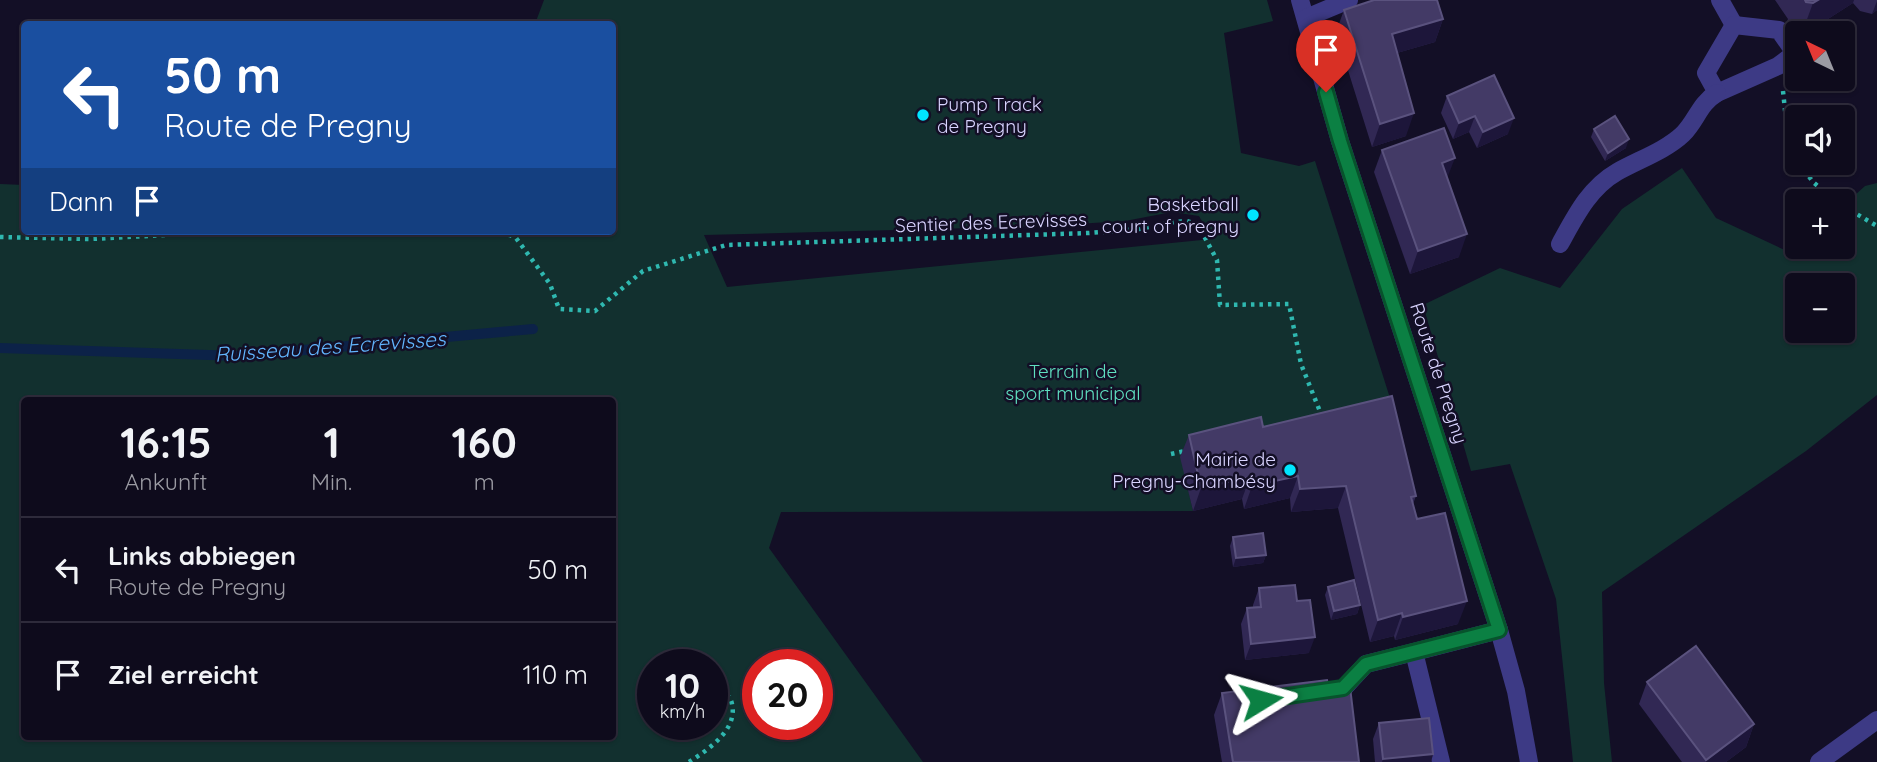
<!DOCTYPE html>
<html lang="de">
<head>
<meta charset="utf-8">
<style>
	body { margin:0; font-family:Quicksand,sans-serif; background:#1c1929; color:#f1f3f6; height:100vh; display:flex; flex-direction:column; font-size:26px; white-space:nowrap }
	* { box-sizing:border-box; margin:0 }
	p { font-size:23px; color:#9b9ba3 }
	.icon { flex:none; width:38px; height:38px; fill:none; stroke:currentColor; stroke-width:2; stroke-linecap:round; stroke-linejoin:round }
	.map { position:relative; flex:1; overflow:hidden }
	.drawer { position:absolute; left:21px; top:397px; width:595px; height:343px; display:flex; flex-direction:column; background:#0e0b1c; border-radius:7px; box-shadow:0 2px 5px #0004,0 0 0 2px #2e2b3b }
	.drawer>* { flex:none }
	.guide { position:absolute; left:21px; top:21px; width:595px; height:214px; border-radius:7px; box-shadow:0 2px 5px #0004,0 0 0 2px #2e2b3b; background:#1a4fa0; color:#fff; overflow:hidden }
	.needle { width:46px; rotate:317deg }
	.controls { position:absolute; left:1785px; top:21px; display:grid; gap:14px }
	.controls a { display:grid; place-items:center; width:70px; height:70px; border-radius:7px; background:#0e0b1c; box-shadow:0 2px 5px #0004,0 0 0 2px #2e2b3b; font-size:35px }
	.speed { position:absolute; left:637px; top:649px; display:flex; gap:14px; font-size:35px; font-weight:700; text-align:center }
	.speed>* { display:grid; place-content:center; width:91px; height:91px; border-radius:50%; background:#0e0b1c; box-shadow:0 2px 5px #0004,0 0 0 2px #2e2b3b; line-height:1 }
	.speed small { font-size:18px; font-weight:400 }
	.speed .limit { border:10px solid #d22; background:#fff; color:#111 }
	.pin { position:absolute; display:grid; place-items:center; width:60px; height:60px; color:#fff; margin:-72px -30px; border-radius:50% 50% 50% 0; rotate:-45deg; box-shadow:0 0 7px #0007 }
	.pin .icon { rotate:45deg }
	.me { position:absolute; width:77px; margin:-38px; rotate:82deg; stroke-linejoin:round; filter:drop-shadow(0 0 5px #0008) }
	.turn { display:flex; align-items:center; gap:24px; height:147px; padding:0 28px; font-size:32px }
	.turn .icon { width:91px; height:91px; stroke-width:2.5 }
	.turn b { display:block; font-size:49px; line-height:60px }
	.then { display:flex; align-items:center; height:66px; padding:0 28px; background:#0003; gap:14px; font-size:26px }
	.eta { display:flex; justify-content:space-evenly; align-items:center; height:119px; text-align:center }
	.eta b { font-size:42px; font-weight:700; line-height:49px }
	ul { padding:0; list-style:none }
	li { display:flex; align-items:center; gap:21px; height:105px; padding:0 28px; border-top:2px solid #2e2b3b }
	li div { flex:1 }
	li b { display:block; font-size:26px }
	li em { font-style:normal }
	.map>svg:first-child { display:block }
	.green { fill:#12302f; fill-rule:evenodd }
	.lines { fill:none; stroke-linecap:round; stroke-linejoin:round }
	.stream { stroke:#0c2248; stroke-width:10 }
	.path { stroke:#2fb8b0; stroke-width:4.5; stroke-dasharray:3.5 5; stroke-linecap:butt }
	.minor { stroke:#3d3a85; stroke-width:18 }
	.wall { fill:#312854 }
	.shaded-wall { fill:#1d163a }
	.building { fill:#433a66; stroke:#5a527e; stroke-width:2 }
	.route-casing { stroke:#07532c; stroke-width:18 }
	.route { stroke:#0b8043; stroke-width:12 }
	.poi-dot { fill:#00e5ff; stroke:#130f26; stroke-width:2.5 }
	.labels { text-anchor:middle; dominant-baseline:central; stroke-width:5; stroke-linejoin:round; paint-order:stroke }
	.poi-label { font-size:19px; fill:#d9d4ff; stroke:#130f26; text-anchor:end }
	.street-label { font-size:19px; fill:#d9d4ff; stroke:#130f26 }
	.park-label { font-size:19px; fill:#5fe0c0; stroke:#130f26 }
	.water-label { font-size:21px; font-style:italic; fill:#62b6ff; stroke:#130f26 }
</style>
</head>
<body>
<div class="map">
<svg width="1877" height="762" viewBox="0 0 1877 762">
	<rect width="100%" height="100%" fill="#130f26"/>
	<g class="green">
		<path d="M544,0H1267L1273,21L1224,33L1241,153L1299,166L1315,161L1396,417L1181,457L1193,511L781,512L769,548L923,762H0V184L24,185V231H612V24H535ZM1172,212L1199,216L1212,239L727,287L704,235L1044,226L1125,221ZM24,401H612V737H24ZM653,665H712V724H653ZM758,665H817V724H758Z"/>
		<path d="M1682,168L1716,218L1791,253L1798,247H1843V206L1865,186L1877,183V395L1806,451L1602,592L1604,683L1612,762H1573L1556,599L1510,464L1471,471L1423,305L1500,268L1560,288L1622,209ZM1797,285H1843V331H1797Z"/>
	</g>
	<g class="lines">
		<polyline class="stream" points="0,348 239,356 533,329"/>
		<g class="path">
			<polyline points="1783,91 1787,129 1797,158"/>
			<polyline points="1799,163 1813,182 1836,201"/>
			<polyline points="1843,206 1877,226"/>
			<polyline points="501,231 516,238 550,284 559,309 595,311 643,271 726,245 1089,233 1139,229 1174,222 1187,221 1198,225 1217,260 1220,305 1289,304 1301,364 1323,419"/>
			<polyline points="0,237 90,239 244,231"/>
			<polyline points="1171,454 1185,451"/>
			<path d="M689,762C711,748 744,725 729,696"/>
		</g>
		<g class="minor">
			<polyline points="1300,0 1340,141 1499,630 1516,691 1529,762"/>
			<polyline points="1720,0 1734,25"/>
			<polyline points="1306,18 1349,0"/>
			<polygon points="1734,25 1779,30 1795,53 1778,66 1717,93 1706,73"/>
			<path d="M1560,244C1575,217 1589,188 1617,172C1638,160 1665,151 1683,134C1697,120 1699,104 1717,93"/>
			<polyline points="1308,694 1343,689 1366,664 1414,652"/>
			<polyline points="1441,762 1414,652 1499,630"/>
			<polyline points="1819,762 1877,720"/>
		</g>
	</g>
	<g class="wall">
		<polygon points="1775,0 1877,0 1877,10 1872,14 1860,11 1853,3 1806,33 1797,33 1797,37 1794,36 1786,24 1788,19"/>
		<polygon points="1344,10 1443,19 1435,42 1397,53 1406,136 1372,147 1336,32"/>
		<polygon points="1447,96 1508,134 1477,148 1469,132 1453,139 1441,113"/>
		<polygon points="1594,129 1626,148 1605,161 1591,137"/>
		<polygon points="1382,150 1447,178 1459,257 1410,274 1374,172"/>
		<polygon points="1263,427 1416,496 1413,504 1417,519 1458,624 1395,640 1394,636 1370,642 1338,508 1291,512 1290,498 1244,509 1242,499 1193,511 1180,457 1189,435"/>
		<polygon points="1233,537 1266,555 1263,563 1233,567 1230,546"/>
		<polygon points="1328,587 1360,605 1357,614 1331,620 1325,595"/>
		<polygon points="1259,588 1297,601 1309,653 1245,660 1241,624 1247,608 1253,607 1253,605"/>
		<polygon points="1647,682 1754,724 1746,747 1726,762 1682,762 1639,704"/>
		<polygon points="1329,691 1359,762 1222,762 1214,715 1222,693"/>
		<polygon points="1379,723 1433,754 1431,762 1375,762 1373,739"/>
	</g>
	<g class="shaded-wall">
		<polygon points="1818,0 1854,0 1853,3 1806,33 1802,33 1813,3"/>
		<polygon points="1877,1 1877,10 1872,14"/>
		<polygon points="1443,19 1435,42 1383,57 1392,34"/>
		<polygon points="1414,113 1406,136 1372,147 1380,124"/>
		<polygon points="1475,116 1469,132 1453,139 1459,123"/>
		<polygon points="1514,118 1508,134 1477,148 1483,132"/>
		<polygon points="1629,139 1626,148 1605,161 1608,153"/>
		<polygon points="1455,158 1446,181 1442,163"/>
		<polygon points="1467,234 1459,257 1410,274 1418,251"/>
		<polygon points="1298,476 1290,498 1244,509 1252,486"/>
		<polygon points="1250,477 1242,499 1193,511 1201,488"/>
		<polygon points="1346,486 1338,508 1291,512 1300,489"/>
		<polygon points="1266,555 1263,563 1233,567 1236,558"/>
		<polygon points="1467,601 1458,624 1395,640 1403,617"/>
		<polygon points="1360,605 1357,614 1331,620 1334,611"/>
		<polygon points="1402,613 1394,636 1370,642 1378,620"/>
		<polygon points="1315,637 1309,653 1245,660 1251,644"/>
		<polygon points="1754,724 1746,747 1726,762 1705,762"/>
		<polygon points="1433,754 1431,762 1382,762 1383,759"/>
	</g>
	<g class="building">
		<polygon points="1374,0 1437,0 1443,19 1392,34 1414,113 1380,124 1344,10"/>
		<polygon points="1805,0 1818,0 1813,3 1806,2"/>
		<polygon points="1494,75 1514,118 1483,132 1475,116 1459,123 1447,96"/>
		<polygon points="1615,116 1629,139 1608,153 1594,129"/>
		<polygon points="1444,128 1455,158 1442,163 1467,234 1418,251 1382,150"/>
		<polygon points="1392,396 1416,496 1411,497 1417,519 1445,513 1467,601 1403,617 1402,613 1378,620 1346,486 1300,489 1298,476 1252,486 1250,477 1201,488 1189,435 1261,417 1263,427"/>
		<polygon points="1263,533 1266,555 1236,558 1233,537"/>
		<polygon points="1354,580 1360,605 1334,611 1328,587"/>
		<polygon points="1295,585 1297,601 1310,600 1315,637 1251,644 1247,608 1261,607 1259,588"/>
		<polygon points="1696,646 1754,724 1706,760 1647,682"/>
		<polygon points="1327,680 1329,691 1350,687 1359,762 1233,762 1222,693"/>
		<polygon points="1429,718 1433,754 1383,759 1379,723"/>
	</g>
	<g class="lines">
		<g class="route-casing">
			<polyline id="route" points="1261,700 1343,688 1366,664 1499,630 1340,141 1326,92"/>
		</g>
		<use href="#route" class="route"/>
	</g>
	<g class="poi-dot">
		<circle cx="923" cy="115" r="7"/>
		<circle cx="1253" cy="215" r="7"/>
		<circle cx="1290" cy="470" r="7"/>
	</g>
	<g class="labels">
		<g class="poi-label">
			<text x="937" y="104" text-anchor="start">Pump Track<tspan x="937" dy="22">de Pregny</tspan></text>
			<text x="1239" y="204">Basketball<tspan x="1239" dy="22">court of pregny</tspan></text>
			<text x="1276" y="459">Mairie de<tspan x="1276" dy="22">Pregny-Chambésy</tspan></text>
		</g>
		<g class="street-label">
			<text transform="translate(991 222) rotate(-2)">Sentier des Ecrevisses</text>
			<text transform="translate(1439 373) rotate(72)">Route de Pregny</text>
		</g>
		<g class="park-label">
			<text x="1073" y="371">Terrain de<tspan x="1073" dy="22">sport municipal</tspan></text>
		</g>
		<g class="water-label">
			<text transform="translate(330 346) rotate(-4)">Ruisseau des Ecrevisses</text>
		</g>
	</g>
</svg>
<div class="controls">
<a><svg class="needle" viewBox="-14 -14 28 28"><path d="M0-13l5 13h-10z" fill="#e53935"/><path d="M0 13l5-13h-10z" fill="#9b9ba3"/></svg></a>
<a><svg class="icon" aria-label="sound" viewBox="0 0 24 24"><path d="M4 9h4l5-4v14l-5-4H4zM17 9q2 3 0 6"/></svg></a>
<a>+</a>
<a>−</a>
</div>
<div class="speed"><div>10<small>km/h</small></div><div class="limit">20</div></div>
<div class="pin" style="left:1326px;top:92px;background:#d93025"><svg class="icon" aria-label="arrive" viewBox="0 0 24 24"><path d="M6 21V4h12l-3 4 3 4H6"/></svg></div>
<svg class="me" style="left:1261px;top:700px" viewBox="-20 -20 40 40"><path d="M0-17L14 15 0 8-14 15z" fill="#0b8043" stroke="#fff" stroke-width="4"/></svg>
<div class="guide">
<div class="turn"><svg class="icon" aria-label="left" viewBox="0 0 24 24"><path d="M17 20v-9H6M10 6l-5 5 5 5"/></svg><div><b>50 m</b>Route de Pregny</div></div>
<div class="then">Dann<svg class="icon" aria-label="arrive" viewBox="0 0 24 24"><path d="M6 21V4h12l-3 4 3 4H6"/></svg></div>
</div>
<section class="drawer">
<div class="eta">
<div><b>16:15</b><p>Ankunft</p></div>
<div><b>1</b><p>Min.</p></div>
<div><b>160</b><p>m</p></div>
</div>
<ul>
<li><svg class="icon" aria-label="left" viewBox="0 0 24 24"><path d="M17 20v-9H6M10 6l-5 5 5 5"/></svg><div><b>Links abbiegen</b><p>Route de Pregny</p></div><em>50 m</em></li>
<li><svg class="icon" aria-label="arrive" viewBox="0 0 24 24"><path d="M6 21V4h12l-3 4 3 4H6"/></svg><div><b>Ziel erreicht</b></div><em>110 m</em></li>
</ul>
</section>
</div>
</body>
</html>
